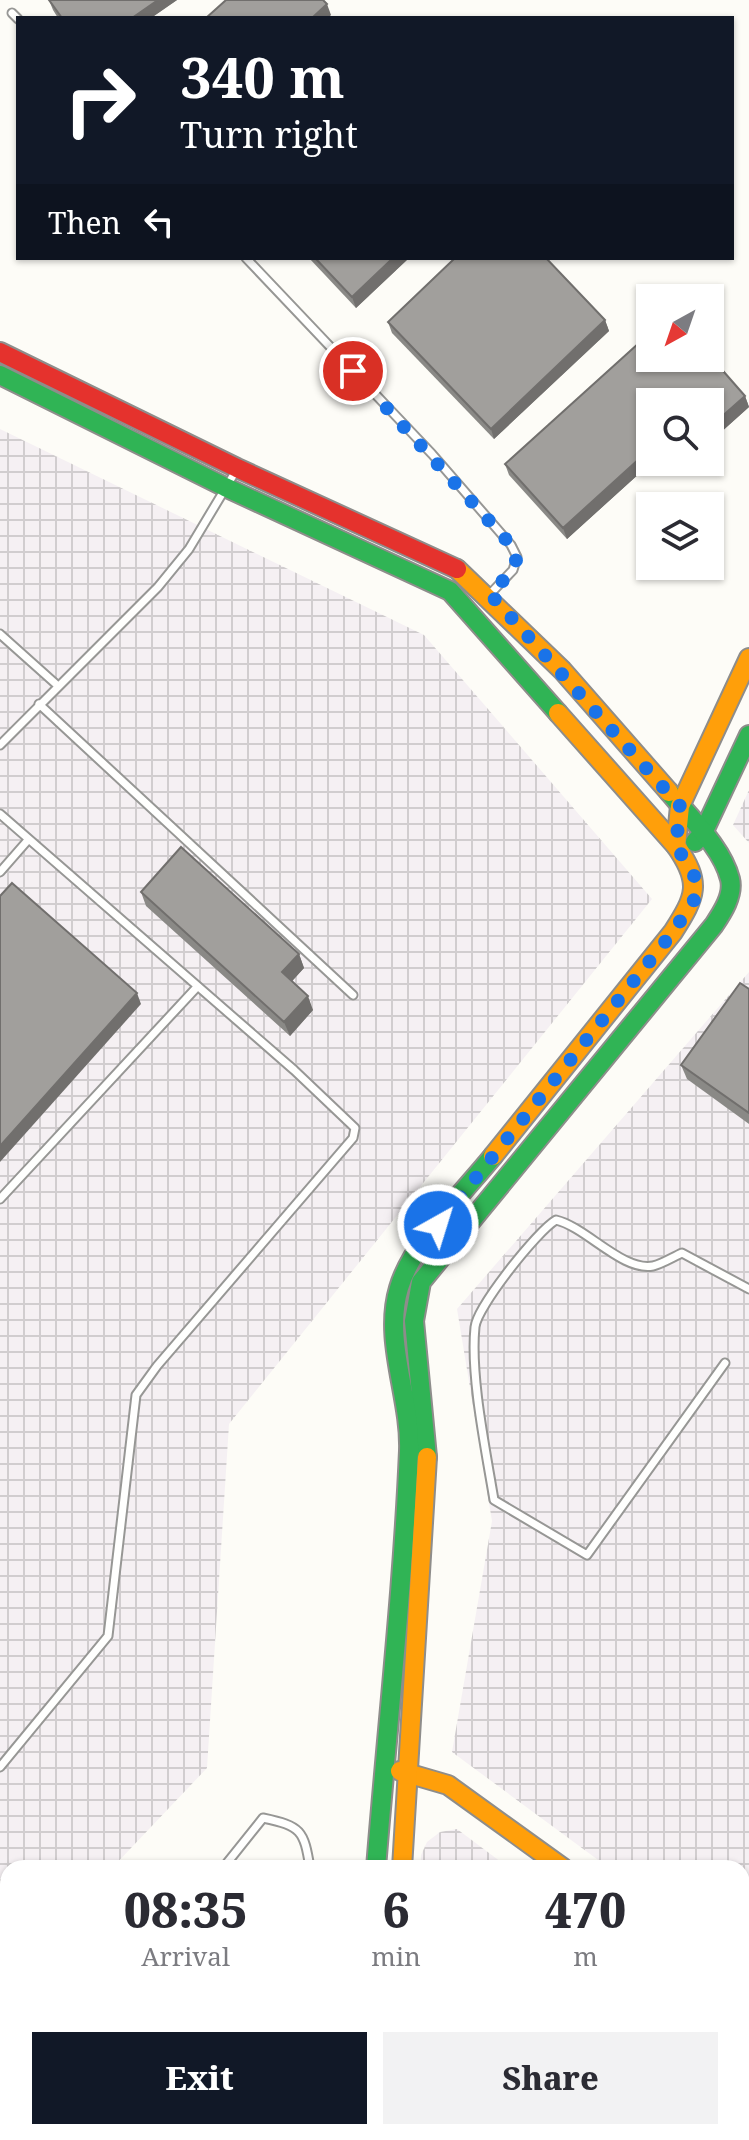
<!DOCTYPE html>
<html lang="en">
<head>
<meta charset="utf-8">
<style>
	body { margin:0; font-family:"Noto Serif",serif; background:#f2f2f3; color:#2b2b33; height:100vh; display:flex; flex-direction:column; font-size:30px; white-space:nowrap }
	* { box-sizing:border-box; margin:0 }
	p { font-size:26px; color:#7c7c81 }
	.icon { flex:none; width:44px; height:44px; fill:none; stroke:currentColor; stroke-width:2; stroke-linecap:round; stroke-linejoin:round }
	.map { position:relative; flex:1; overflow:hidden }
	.panel { position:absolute; left:0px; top:1860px; width:750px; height:280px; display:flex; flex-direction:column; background:#fff; border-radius:24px 24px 0 0; box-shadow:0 2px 6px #0004 }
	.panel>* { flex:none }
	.guide { position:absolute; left:16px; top:16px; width:718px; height:244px; border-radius:0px; box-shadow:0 2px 6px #0004; background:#111827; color:#fff; overflow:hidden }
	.needle { width:52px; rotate:220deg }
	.tools { position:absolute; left:636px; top:284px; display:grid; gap:16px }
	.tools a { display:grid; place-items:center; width:88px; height:88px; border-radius:0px; background:#fff; box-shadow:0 2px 6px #0004; font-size:40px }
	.pin { position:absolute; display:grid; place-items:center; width:68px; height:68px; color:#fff; margin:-34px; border:4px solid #fff; border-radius:50%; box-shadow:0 2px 8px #0007 }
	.me { position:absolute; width:88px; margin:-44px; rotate:39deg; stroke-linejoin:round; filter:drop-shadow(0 0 6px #0008) }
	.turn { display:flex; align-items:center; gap:28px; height:168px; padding:0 32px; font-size:36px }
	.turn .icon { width:104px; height:104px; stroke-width:2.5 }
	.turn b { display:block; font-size:56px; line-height:68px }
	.then { display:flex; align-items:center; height:76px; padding:0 32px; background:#0003; gap:16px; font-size:30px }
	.eta { display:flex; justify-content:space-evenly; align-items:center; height:136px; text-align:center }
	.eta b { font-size:48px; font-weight:800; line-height:56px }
	.cta { display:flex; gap:16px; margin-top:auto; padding:16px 32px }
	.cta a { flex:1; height:92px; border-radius:0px; background:#111827; color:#fff; font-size:32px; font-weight:800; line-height:92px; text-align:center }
	.cta a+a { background:#f2f2f3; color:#2b2b33 }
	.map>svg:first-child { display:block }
	.industrial { fill:url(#industrial-grid) }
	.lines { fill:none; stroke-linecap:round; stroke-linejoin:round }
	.lane-casing { stroke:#979795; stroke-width:11 }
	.fast-casing { stroke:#8e8d8b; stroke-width:22 }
	.slow-casing { stroke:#8e8d8b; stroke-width:22 }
	.jam-casing { stroke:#8e8d8b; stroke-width:22 }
	.lane { stroke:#fffffe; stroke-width:7 }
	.fast { stroke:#30b455; stroke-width:18 }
	.slow { stroke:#ff9f0a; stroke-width:18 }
	.jam { stroke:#e5322d; stroke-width:18 }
	.wall { fill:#8a8986 }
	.shaded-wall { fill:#716f6d }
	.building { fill:#a19f9c; stroke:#716f6d; stroke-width:2 }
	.route { stroke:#1a73e8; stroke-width:14; stroke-dasharray:0 25.2 }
</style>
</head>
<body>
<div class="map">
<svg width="749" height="2140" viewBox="0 0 749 2140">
	<defs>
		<pattern id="industrial-grid" width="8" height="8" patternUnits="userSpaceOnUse" patternTransform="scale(2)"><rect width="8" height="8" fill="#f5f0f3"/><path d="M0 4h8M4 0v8" fill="none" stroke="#d1cdcf"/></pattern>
	</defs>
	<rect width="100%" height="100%" fill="#fdfcf7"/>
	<g class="industrial">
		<polygon points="0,429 424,635 652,899 229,1424 207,1768 112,1868 8,1868 8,1978 0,1986"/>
		<polygon points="749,790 749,843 733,825"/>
		<polygon points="749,972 749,1971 742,1966 742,1868 609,1868 452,1752 492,1521 457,1309"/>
		<polygon points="457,1829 509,1868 421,1868 421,1855 427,1842 440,1832"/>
		<polygon points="742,2040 749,2045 749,2140 544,2140 533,2132 742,2132"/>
	</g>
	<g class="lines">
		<g class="lane-casing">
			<g id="lane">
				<polyline points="12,13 18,19"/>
				<polyline points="246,258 432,454 511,545 517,557 513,570 490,594"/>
				<polyline points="0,634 57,685"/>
				<polyline points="39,704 353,995"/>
				<polyline points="0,745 158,587 189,549 237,469"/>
				<polyline points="0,814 294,1070 355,1128 353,1138 157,1366 136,1395 108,1636 0,1767"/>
				<polyline points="0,872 28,840"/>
				<polyline points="0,1199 197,987"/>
				<path d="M725,1363L587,1555L494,1500C486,1451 470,1376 475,1327C477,1307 537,1231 556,1220C586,1227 623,1272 653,1266C662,1264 673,1257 682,1253L749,1289"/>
				<path d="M223,1868L263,1818C301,1826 304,1830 310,1868"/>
				<polyline points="0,1921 8,1928"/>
				<polyline points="0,1953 8,1960"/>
				<polyline points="0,2067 8,2058"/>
				<polyline points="742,2092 749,2082"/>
				<polyline points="0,2117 8,2108"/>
				<polyline points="115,2132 125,2140"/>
				<polyline points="199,2132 208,2140"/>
				<polyline points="240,2132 244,2140"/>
				<polyline points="19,2140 26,2132"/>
				<polyline points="69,2140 76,2132"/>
				<polyline points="175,2140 182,2132"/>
			</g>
		</g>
		<g class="fast-casing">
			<g id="fast">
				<polyline points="0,375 225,487 450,591 558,713"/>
				<polyline points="695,842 703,833 749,735"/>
				<path d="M427,1457L414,1321L421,1282L714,925C722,913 734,895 730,879C722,847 689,817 669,792"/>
				<path d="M376,1868C387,1729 403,1590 409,1451C411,1397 383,1341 399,1288C412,1243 463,1193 493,1156"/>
			</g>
		</g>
		<g class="slow-casing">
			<g id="slow">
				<polyline points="457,569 562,670 669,792"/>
				<polyline points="676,846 680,806 749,658"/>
				<path d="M493,1156L673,932C696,896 702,883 676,846L558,713"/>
				<polyline points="400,1771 448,1785 563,1868"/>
				<polyline points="402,1868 427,1457"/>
				<polyline points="742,2001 749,2006"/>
				<polyline points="265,2140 270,2132"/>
				<polyline points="301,2140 306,2132"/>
			</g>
		</g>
		<g class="jam-casing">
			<polyline id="jam" points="0,352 237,468 457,569"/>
		</g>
		<use href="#lane" class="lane"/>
		<use href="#fast" class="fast"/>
		<use href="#slow" class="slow"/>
		<use href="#jam" class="jam"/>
	</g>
	<g class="wall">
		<polygon points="49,0 177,0 151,18 58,18 53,10"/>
		<polygon points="309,258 409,258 356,308"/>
		<polygon points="605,320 609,331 494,439 392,333 388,322"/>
		<polygon points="650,333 650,358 710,358 710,356 745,396 749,407 710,442 710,402 650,402 650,462 652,462 567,539 509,475 505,464"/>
		<polygon points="141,892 299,954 304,968 291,981 313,1010 290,1036 146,906"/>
		<polygon points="749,989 749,1124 687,1079 681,1065"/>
	</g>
	<g class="shaded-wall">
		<polygon points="158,0 177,0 151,18 132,18"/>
		<polygon points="327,4 331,15 328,18 312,18"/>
		<polygon points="393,258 409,258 356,308 352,297"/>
		<polygon points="605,320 609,331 494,439 491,429"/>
		<polygon points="745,396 749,407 710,442 710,427"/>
		<polygon points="650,449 650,462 652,462 567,539 563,528"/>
		<polygon points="299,954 304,968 287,987 282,972"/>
		<polygon points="137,993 141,1004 0,1162 0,1146"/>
		<polygon points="308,996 313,1010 290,1036 284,1022"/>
	</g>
	<g class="building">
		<polygon points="49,0 158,0 132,18 62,18"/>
		<polygon points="226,0 323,0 327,4 312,18 206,18"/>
		<polygon points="315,258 393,258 352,297"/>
		<polygon points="455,258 546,258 605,320 491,429 388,322"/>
		<polygon points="650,333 650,358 710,358 710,356 745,396 710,427 710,402 650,402 650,449 563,528 505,464"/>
		<polygon points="181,847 299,954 282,972 308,996 284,1022 141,892"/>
		<polygon points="12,883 137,993 0,1146 0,896"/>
		<polygon points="740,983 749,989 749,1113 681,1065"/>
		<polygon points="742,2094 749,2099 749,2140 587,2140 593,2132 742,2132"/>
	</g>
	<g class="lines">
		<polyline class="route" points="353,371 511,545 517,557 513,570 490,594 680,806 676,846 694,875 696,897 673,932 438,1225"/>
	</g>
</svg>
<div class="tools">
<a><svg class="needle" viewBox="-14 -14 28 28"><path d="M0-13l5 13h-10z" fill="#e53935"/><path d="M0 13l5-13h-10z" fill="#7c7c81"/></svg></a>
<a><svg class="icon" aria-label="search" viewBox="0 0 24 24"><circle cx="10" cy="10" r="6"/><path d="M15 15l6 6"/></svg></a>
<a><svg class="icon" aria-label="layers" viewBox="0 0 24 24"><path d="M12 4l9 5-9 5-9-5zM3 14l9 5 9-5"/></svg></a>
</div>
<div class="pin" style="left:353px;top:371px;background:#d93025"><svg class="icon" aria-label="arrive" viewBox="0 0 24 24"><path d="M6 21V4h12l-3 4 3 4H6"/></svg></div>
<svg class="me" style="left:438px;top:1225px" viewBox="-20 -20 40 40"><circle r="17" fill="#1a73e8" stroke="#fff" stroke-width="3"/><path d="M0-11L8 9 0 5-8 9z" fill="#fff"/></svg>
<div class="guide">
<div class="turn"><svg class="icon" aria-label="right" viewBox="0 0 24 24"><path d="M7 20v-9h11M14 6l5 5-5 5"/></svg><div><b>340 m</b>Turn right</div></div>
<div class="then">Then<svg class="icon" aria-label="left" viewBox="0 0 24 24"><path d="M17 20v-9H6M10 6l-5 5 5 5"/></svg></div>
</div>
<section class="panel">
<div class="eta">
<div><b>08:35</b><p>Arrival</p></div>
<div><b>6</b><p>min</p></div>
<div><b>470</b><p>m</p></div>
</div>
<div class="cta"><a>Exit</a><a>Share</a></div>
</section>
</div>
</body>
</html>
